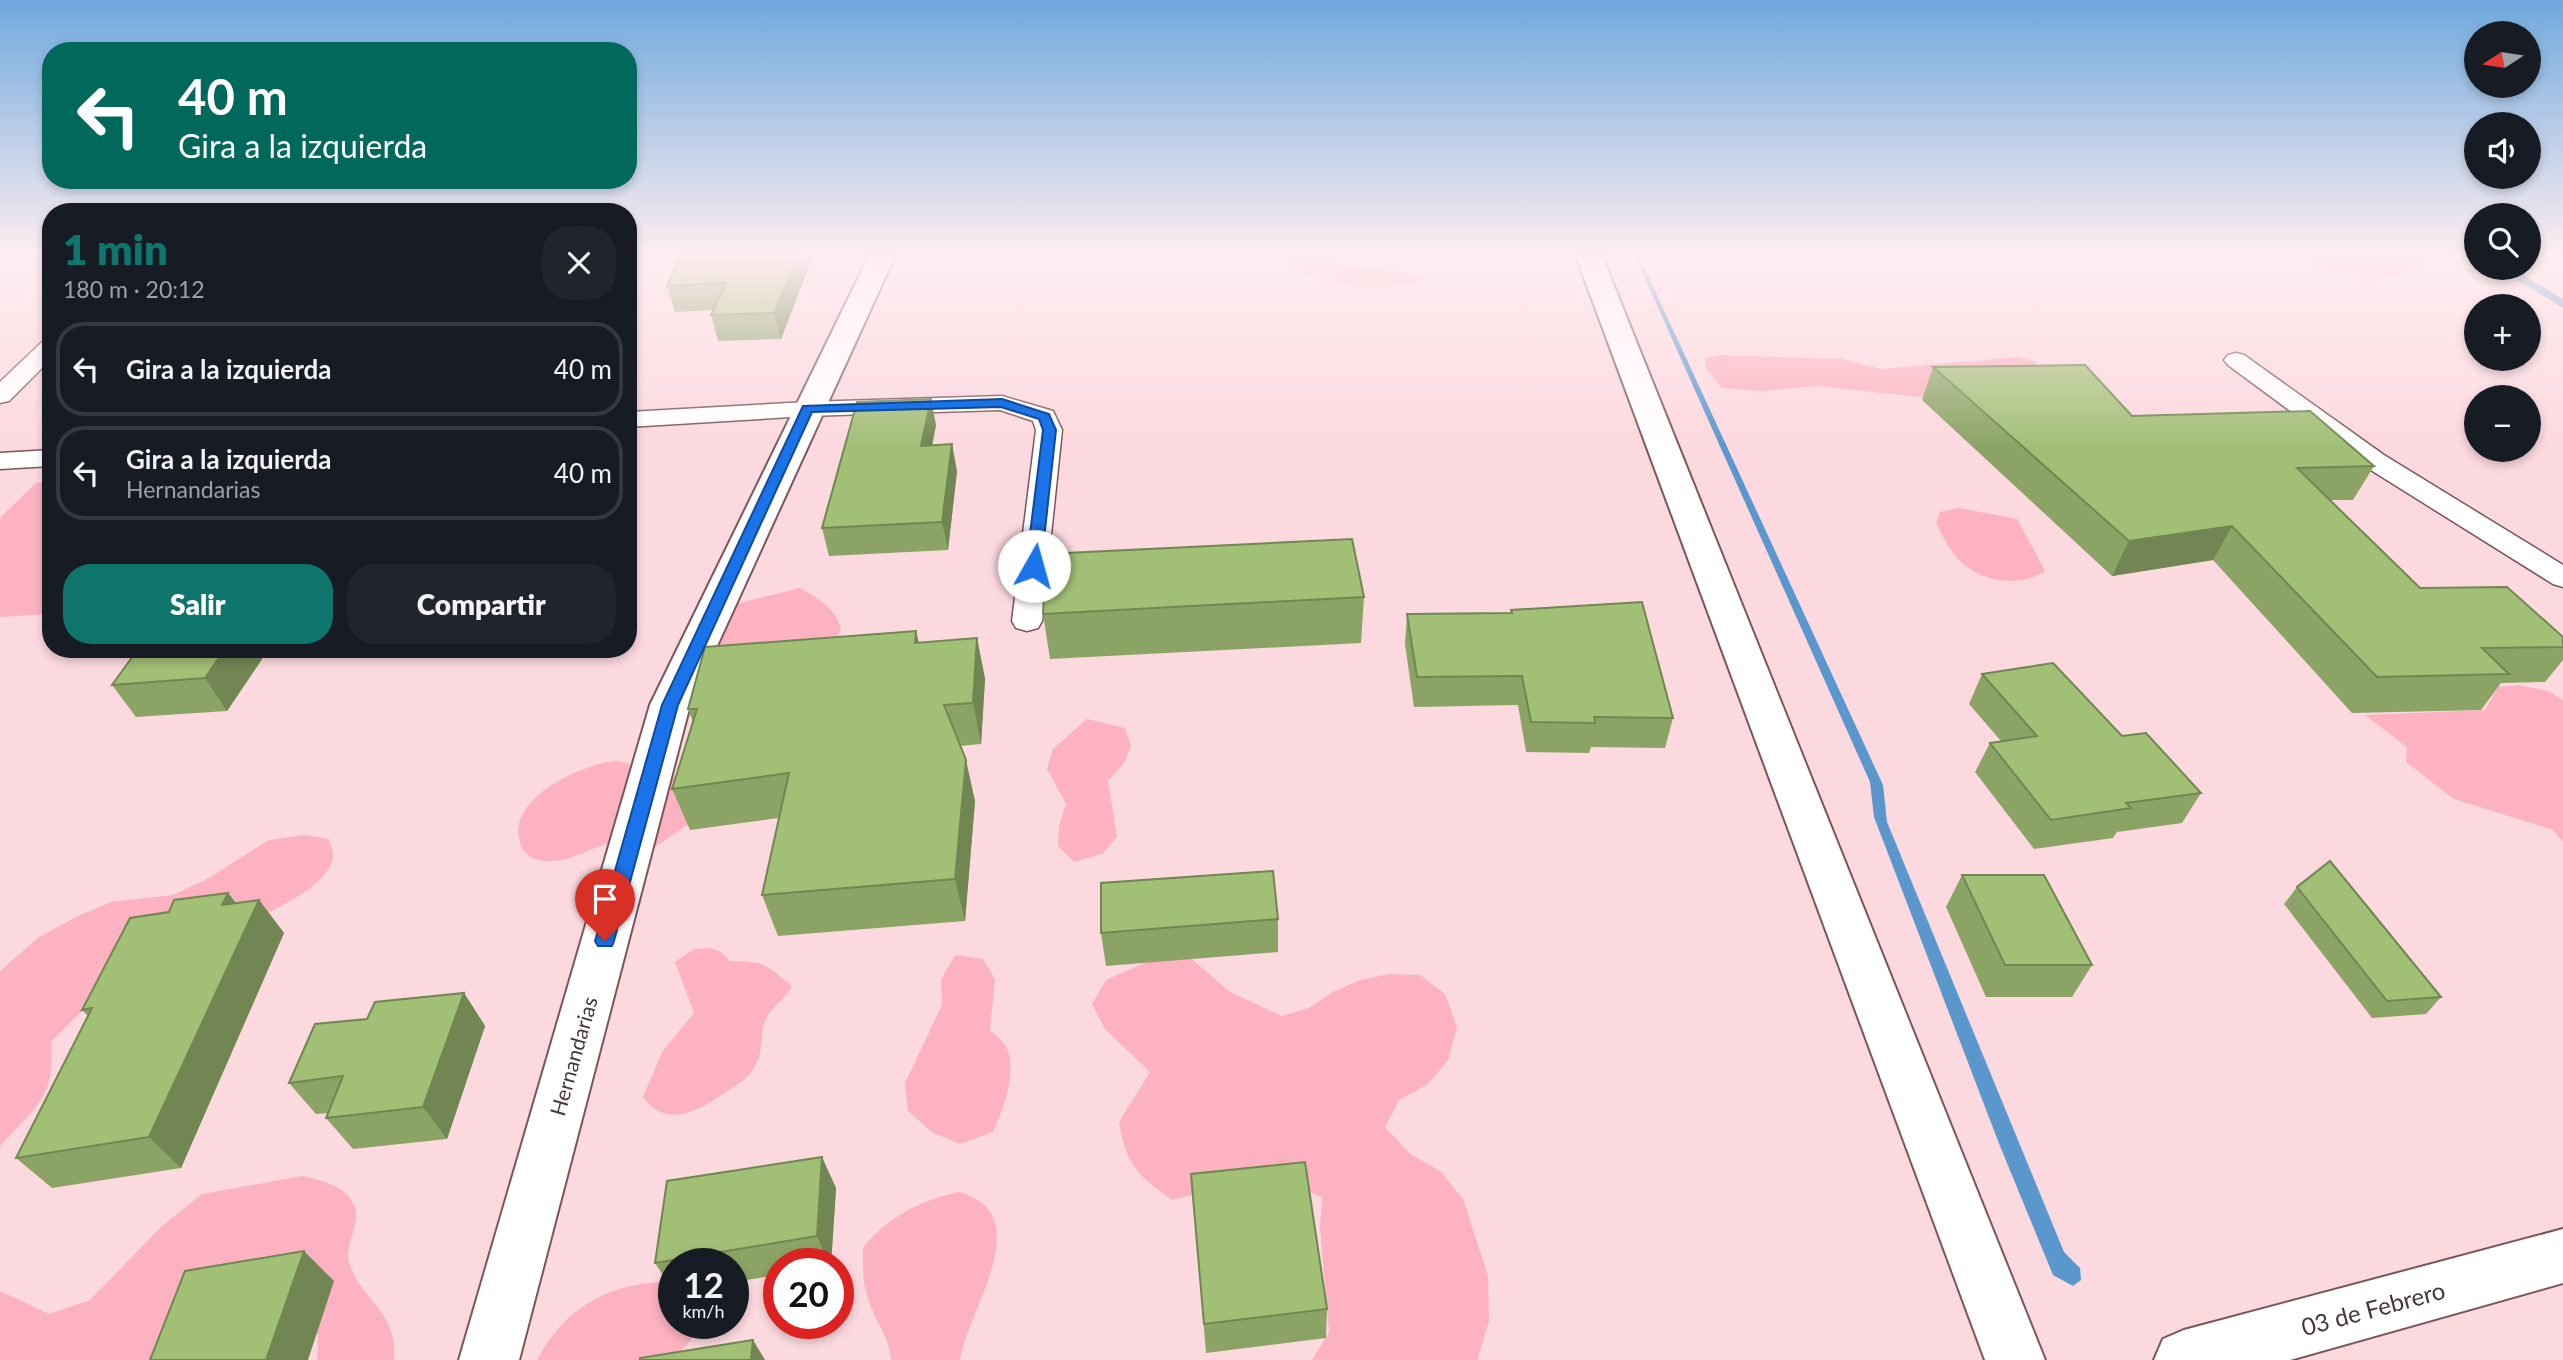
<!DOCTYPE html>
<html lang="es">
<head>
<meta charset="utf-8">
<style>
	body { margin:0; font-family:Lato,sans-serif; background:#20242c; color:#f1f3f6; height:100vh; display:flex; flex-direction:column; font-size:26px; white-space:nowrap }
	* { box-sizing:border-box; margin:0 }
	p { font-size:23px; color:#9ea1a6 }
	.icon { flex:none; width:38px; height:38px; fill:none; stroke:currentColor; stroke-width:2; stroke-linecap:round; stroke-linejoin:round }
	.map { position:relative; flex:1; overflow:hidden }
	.drawer { position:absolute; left:42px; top:203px; width:595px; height:455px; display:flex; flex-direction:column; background:#171b24; border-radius:28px; box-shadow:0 4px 10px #0003 }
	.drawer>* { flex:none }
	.top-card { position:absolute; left:42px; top:42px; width:595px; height:147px; border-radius:28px; box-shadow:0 4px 10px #0003; background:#00695c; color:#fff; overflow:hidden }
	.needle { width:46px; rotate:258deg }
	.controls { position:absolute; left:2464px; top:21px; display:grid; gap:14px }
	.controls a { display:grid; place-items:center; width:77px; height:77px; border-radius:50%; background:#171b24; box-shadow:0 4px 10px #0003; font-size:35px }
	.speed { position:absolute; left:658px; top:1248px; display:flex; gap:14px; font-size:35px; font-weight:700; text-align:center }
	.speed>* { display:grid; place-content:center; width:91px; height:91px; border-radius:50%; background:#171b24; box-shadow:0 4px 10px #0003; line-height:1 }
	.speed small { font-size:18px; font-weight:400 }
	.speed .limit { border:10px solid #d22; background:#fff; color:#111 }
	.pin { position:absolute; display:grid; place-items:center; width:60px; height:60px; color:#fff; margin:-72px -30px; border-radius:50% 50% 50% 0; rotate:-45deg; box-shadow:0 0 7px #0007 }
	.pin .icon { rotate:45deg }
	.me { position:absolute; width:77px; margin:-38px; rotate:7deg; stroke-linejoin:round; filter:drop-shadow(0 0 5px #0008) }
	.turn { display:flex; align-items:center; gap:24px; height:147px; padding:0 21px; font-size:32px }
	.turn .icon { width:91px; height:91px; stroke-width:2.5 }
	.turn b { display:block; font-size:49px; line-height:60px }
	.round { display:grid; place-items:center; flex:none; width:74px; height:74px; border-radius:28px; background:#20242c }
	.headline { display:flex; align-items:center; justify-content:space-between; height:119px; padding:0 21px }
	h1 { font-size:42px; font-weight:800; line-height:52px; color:#0f766e }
	.primary-button { display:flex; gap:14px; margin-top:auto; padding:14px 21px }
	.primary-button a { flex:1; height:80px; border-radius:28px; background:#0f766e; color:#fff; font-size:28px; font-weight:800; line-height:80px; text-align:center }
	.primary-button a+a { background:#20242c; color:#f1f3f6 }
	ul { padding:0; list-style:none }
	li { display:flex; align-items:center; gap:21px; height:94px; margin:0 14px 10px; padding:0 7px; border:4px solid #363941; border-radius:28px }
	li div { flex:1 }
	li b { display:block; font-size:26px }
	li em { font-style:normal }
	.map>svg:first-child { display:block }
	.green { fill:#fcb2c0 }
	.water { fill:#5997cc }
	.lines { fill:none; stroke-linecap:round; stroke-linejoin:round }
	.stream { fill:#5997cc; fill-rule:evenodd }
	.lane-casing { stroke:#7a555c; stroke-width:3 }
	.street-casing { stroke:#7a555c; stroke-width:4 }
	.secondary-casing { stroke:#7a555c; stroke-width:4 }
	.lane { fill:#fff; fill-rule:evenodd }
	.street { fill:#fff; fill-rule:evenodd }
	.secondary { fill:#fff; fill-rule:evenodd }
	.wall { fill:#8ba465 }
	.shaded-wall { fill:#718653 }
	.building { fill:#a2bf76; stroke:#718653; stroke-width:2 }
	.route { fill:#1a73e8; stroke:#114b97; stroke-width:2 }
	.labels { text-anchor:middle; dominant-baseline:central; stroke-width:7; stroke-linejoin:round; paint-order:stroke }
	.street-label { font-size:21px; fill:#473639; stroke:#fff }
	.near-street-label { font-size:24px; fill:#473639; stroke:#fff }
</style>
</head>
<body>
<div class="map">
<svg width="2563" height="1360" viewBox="0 0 2563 1360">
	<rect width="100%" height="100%" fill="#fcd9df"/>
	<g class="green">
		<polygon points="1279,256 1325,256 1340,266 1392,269 1425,278 1416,284 1367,288 1348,285 1324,276 1308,276 1291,271"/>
		<path d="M2288,256H2417L2423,262L2420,268C2378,286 2329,273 2288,256Z"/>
		<polygon points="1720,355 1842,359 1881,369 2018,357 2037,362 2030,379 1947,400 1817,386 1761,391 1722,388 1706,368 1705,358"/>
		<polygon points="51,482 51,614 0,617 0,518 36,483"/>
		<path d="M1959,508L2017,519L2045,571C2021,588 1980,582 1959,560C1949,550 1943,536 1936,523L1940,512Z"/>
		<path d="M800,588C818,598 838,610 841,631L830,647L697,650L720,608Z"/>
		<polygon points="2518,685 2548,691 2563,700 2563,842 2553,830 2454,799 2406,762 2407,747 2365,715 2485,710 2498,687"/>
		<polygon points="1087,719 1125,728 1131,746 1124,763 1108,781 1117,837 1102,854 1074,862 1058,846 1059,826 1066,804 1047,769 1053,749"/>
		<path d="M615,761C632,762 636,768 644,783L703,770L702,815L655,847C647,845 636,839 630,839C598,840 568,869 535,859C526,856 521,848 519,839C511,796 581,765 615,761Z"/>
		<path d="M303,835L329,839C330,844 333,850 333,854C334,903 174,947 136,968C105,986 76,1017 51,1042C56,1098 35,1107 0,1146V971L39,937L76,917L111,902L173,895L207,879L269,840Z"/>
		<path d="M710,948L721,952L730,961C767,962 764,964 792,986C785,1001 772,1005 766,1019C759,1033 764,1053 755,1066C749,1078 738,1084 727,1091C701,1110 667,1130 643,1097L662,1052L694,1013L675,962L694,949Z"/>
		<path d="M955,955L983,959L995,979L990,1030C996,1036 1006,1043 1008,1051C1016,1078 1003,1108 993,1132L960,1144L932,1132L908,1111L905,1083L942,1005L941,980Z"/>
		<path d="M1160,956H1188L1230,992L1282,1016L1309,1008L1333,992L1360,980L1389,974L1420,975L1445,994L1457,1027L1448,1060L1428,1084L1399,1100L1385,1127L1410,1154L1440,1171L1463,1199L1488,1276L1489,1321L1477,1360H1312L1329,1332L1320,1228L1322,1197L1281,1180L1245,1182L1172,1200C1136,1174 1127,1166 1119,1122L1150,1072L1105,1029L1092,1004L1106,980Z"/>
		<path d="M302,1176C319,1179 345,1186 353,1203C364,1223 342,1244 350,1265C363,1303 398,1311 394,1360H317L318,1334L308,1322L165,1360H0V1291L49,1314L90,1300L161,1227L202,1194Z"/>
		<path d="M959,1192C1040,1214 967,1311 960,1360H891C890,1337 874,1320 868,1298C862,1282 863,1265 863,1248C887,1217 921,1200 959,1192Z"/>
		<path d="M674,1281V1323H706L673,1360H537C568,1303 611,1283 674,1281Z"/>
	</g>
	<polygon class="water" points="1635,256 1639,256 1883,785 1887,822 2064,1252 2080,1268 2081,1280 2073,1286 2053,1275 2000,1146 1874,817 1870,782"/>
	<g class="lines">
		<polygon class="stream" points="2498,268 2512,268 2563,299 2563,308"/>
		<g class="lane-casing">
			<g id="lane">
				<polygon points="51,339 51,359 9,401 0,403 0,382 43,341"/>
				<polygon points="2236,353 2244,355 2384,455 2563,565 2563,587 2553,584 2366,467 2228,365 2224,360 2228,355"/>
				<polygon points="1002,396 1053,411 1062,430 1042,621 1038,628 1027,631 1016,628 1012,621 1036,430 1033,421 1000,410 807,416 628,427 628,412 807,402"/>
				<polygon points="51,450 51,466 0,469 0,453"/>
			</g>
		</g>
		<g class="street-casing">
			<g id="street">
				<polygon points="869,256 895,256 690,705 519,1360 459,1360 650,705"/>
				<polygon points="1576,256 1602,256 2045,1360 1985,1360"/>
			</g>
		</g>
		<g class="secondary-casing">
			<polygon id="secondary" points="2563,1229 2563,1283 2290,1360 2154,1360 2163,1339 2184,1330"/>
		</g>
		<use href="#lane" class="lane"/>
		<use href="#street" class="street"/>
		<use href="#secondary" class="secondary"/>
	</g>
	<g class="wall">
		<polygon points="813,256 781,339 718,341 711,315 713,310 675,312 667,286"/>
		<polygon points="1933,367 2132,416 2374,466 2353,500 2330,500 2420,588 2563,637 2563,660 2545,682 2501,683 2481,710 2352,713 2213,560 2112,576 1922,400"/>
		<polygon points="936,425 932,445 957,471 948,550 829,556 822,528"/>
		<polygon points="1364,597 1361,643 1050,659 1043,614"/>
		<polygon points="1511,610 1673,718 1665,748 1591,747 1589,753 1526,752 1518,705 1414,707 1405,644 1407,614 1511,613"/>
		<polygon points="977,638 985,679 981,744 960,746 975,801 965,921 778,936 762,895 779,818 690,830 672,789 693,722 688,709 919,643"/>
		<polygon points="138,649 256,649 262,659 227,711 136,717 112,685"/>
		<polygon points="1982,674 2122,736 2201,793 2182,823 2117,832 2113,838 2034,849 1975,772 1990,743 2001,741 1969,704"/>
		<polygon points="1962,875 2092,965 2072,997 1986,997 1946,907"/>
		<polygon points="2297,887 2441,997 2426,1014 2372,1018 2284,904"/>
		<polygon points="228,893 236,903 259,900 284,933 181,1168 52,1188 16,1158 88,1016 82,1010 169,912"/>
		<polygon points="1278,919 1278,952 1106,966 1101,933"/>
		<polygon points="464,993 485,1026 447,1139 353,1149 326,1118 328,1113 316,1114 289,1083 367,1019"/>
		<polygon points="1191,1174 1327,1309 1326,1338 1206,1353"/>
		<polygon points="836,1188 831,1264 779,1264 779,1275 733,1282 733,1264 674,1264 674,1292 655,1263"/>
	</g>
	<g class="shaded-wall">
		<polygon points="797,256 813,256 781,339 774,313"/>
		<polygon points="931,399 936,425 927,473 921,446"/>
		<polygon points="952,444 957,471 948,550 942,522"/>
		<polygon points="2232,526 2213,560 2112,576 2129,541"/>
		<polygon points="916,631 926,672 915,643"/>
		<polygon points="977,638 985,679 981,744 973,703"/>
		<polygon points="225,649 256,649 262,659 227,711 205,678"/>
		<polygon points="966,760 975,801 965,921 955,879"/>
		<polygon points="228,893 249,920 259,900 284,933 181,1168 149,1137 222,905"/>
		<polygon points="464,993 485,1026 447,1139 423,1107"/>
		<polygon points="822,1157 836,1188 831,1264 829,1264 817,1236"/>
		<polygon points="304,1251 334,1281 308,1360 266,1360"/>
		<polygon points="753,1340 765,1360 751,1360"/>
	</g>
	<g class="building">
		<polygon points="680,256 797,256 774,313 711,315 726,283 667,286"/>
		<polygon points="2085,365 2132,416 2310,411 2374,466 2297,468 2420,588 2507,587 2563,637 2563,647 2482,648 2509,674 2377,677 2232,526 2129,541 1933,367"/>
		<polygon points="931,399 921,446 952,444 942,522 822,528 857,402"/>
		<polygon points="1352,539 1364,597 1043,614 1046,554"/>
		<polygon points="1642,602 1673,718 1594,717 1595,723 1531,722 1522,676 1417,677 1407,614 1512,613 1511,610"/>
		<polygon points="916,631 915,643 977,638 973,703 944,705 966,760 955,879 762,895 789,773 672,789 697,709 688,709 705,647"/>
		<polygon points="138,649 225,649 205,678 112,685"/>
		<polygon points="2053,663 2122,736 2146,733 2201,793 2126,803 2131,808 2051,820 1990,743 2037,736 1982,674"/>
		<polygon points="2330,861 2441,997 2387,1001 2297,887"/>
		<polygon points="1273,871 1278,919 1101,933 1101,883"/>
		<polygon points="1962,875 2044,875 2092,965 2005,965"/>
		<polygon points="228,893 222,905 259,900 149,1137 16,1158 92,1008 82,1010 130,918 169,912 174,900"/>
		<polygon points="464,993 423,1107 326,1118 343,1076 289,1083 315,1024 367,1019 375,1002"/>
		<polygon points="822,1157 817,1236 655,1263 667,1181"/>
		<polygon points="1305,1162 1327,1309 1204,1324 1191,1174"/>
		<polygon points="304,1251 266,1360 150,1360 185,1271"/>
		<polygon points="753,1340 751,1360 640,1360 640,1358"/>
	</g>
	<linearGradient id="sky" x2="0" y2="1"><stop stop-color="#6fa8dd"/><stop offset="0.57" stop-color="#feeef1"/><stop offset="1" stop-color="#feeef1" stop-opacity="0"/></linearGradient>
	<rect width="2563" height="446" fill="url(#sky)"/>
	<polygon class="route" points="1002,399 1049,414 1056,430 1041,566 1034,571 1026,566 1043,430 1039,419 1001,407 812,412 678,705 614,941 612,946 598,946 595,941 662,705 803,406"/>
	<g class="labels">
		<g class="street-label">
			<text transform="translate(573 1056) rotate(-74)">Hernandarias</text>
		</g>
		<g class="near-street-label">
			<text transform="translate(2373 1308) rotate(-15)">03 de Febrero</text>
		</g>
	</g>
</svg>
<div class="controls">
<a><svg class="needle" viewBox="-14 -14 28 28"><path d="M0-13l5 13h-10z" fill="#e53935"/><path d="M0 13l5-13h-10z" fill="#9ea1a6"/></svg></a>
<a><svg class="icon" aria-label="sound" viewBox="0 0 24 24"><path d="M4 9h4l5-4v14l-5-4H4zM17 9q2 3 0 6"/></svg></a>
<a><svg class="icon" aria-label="search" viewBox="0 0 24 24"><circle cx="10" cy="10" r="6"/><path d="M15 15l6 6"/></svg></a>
<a>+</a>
<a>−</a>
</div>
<div class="speed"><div>12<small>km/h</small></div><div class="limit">20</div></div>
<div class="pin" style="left:605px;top:941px;background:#d93025"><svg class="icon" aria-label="arrive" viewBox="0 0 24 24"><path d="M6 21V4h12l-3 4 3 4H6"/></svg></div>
<svg class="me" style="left:1034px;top:566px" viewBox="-20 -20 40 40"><circle r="19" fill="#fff"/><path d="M0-13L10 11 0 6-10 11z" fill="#1a73e8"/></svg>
<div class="top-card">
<div class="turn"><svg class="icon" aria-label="left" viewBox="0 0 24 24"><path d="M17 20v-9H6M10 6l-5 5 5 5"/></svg><div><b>40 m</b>Gira a la izquierda</div></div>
</div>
<section class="drawer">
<div class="headline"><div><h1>1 min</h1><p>180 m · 20:12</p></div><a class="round"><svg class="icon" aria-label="close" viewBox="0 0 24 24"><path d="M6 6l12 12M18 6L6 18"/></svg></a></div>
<ul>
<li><svg class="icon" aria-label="left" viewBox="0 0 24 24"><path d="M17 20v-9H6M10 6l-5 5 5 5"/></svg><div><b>Gira a la izquierda</b></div><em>40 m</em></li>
<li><svg class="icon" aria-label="left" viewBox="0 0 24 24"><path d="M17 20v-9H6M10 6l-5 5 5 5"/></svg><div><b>Gira a la izquierda</b><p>Hernandarias</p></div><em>40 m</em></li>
</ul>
<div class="primary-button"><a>Salir</a><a>Compartir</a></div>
</section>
</div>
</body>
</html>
